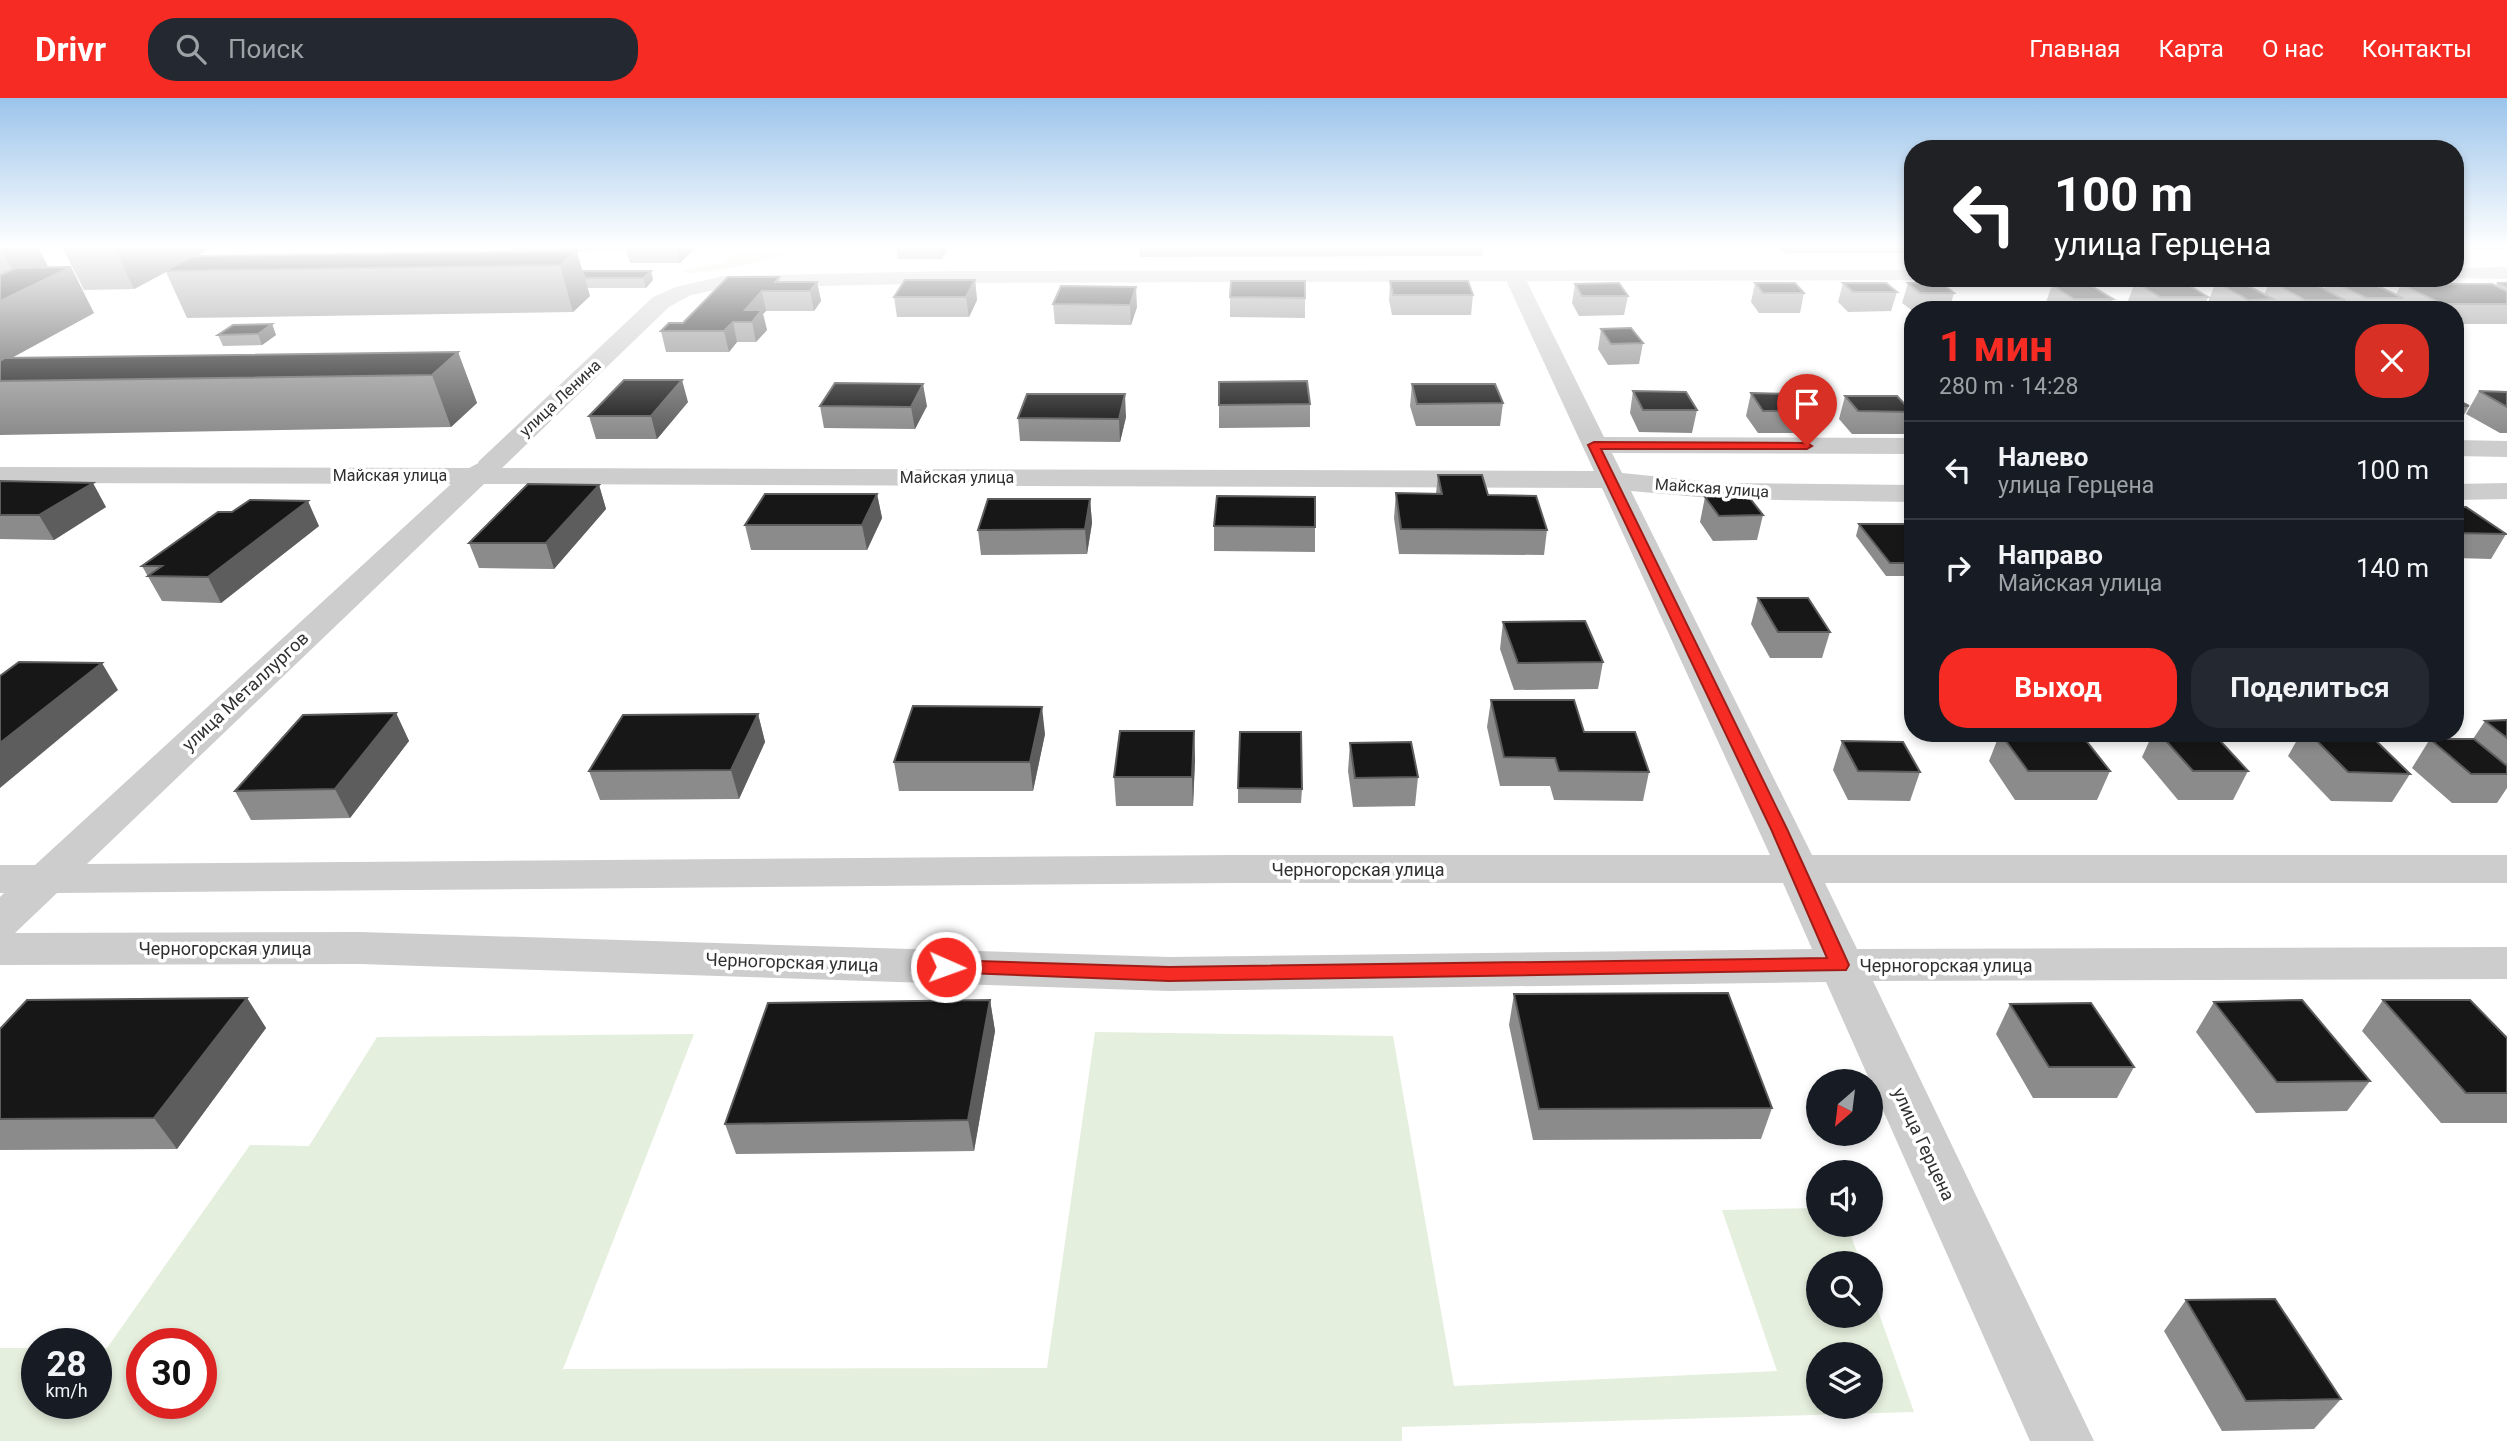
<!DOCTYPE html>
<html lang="ru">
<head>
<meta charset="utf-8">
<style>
	body { margin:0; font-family:Roboto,sans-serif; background:#242831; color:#f1f3f6; height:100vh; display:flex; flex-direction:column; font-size:26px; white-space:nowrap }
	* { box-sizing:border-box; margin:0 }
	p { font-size:23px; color:#9ea1a6 }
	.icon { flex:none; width:38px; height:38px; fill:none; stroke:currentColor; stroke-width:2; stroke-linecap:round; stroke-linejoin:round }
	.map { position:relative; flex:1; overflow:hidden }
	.side { position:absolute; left:1904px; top:203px; width:560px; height:441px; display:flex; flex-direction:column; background:#171b24; border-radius:28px; box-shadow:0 4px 10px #0003 }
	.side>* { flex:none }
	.guide { position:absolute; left:1904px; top:42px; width:560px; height:147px; border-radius:28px; box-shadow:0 4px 10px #0003; background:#202124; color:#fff; overflow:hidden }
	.needle { width:46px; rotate:208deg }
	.buttons { position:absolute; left:1806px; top:971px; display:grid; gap:14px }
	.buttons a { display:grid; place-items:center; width:77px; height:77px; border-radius:50%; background:#171b24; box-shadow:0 4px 10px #0003; font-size:35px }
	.speed { position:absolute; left:21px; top:1230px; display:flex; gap:14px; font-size:35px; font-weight:700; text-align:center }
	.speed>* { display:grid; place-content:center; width:91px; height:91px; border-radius:50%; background:#171b24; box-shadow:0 4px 10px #0003; line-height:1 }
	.speed small { font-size:18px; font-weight:400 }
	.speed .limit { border:10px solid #d22; background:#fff; color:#111 }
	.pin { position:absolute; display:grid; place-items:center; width:60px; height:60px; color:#fff; margin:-72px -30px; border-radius:50% 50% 50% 0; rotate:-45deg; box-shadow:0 0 7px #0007 }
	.pin .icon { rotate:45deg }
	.me { position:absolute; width:77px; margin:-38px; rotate:92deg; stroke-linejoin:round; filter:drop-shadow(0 0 5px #0008) }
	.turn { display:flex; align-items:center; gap:24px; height:147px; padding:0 35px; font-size:32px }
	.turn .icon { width:91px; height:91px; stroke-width:2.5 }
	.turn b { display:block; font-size:49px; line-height:60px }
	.round { display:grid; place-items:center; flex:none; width:74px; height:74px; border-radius:28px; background:#242831 }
	.head { display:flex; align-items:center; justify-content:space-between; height:119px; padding:0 35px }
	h1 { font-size:42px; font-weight:700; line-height:52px; color:#f62c24 }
	.primary-button { display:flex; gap:14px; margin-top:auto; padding:14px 35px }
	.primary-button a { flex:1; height:80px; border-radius:28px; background:#f62c24; color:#fff; font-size:28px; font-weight:700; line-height:80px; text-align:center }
	.primary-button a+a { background:#242831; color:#f1f3f6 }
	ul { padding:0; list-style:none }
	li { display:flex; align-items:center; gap:21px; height:98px; padding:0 35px; border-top:2px solid #363941 }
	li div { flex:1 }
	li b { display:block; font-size:26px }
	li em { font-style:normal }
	header { display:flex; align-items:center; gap:42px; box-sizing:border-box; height:98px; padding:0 35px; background:#f62c24; color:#fff }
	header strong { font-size:33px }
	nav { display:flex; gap:38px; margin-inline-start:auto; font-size:24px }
	.search { width:490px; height:63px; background:#242831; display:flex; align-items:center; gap:18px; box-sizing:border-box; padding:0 24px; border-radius:28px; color:#9ea1a6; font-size:26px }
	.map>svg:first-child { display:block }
	.green { fill:#e5efdd; fill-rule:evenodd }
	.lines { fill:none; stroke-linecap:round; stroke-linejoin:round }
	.minor { fill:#cdcdcd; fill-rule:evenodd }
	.tertiary { fill:#cdcdcd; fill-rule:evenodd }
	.wall { fill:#8b8b8b }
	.shaded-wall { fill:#5d5d5d }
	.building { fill:#171717; stroke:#5d5d5d; stroke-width:2 }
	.route { fill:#f62c24; stroke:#a01d17; stroke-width:2 }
	.labels { text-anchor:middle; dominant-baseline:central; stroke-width:7; stroke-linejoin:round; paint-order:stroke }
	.far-street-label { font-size:16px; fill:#303030; stroke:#fff }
	.street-label { font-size:18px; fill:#303030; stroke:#fff }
</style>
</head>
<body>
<header>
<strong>Drivr</strong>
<div class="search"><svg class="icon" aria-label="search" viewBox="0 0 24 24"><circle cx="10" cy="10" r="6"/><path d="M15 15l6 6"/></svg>Поиск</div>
<nav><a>Главная</a><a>Карта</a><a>О нас</a><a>Контакты</a></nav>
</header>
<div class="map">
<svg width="2507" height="1343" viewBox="0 0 2507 1343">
	<rect width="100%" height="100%" fill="#fff"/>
	<g class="green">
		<path d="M739,149H809L805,153C777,159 703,181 680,173L725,164Z"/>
		<path d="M1095,934L1393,938L1454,1288L1777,1273L1722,1112L1818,1110V1127H1847L1861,1165L1818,1166V1218H1871V1193L1914,1314L1402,1329V1343H0V1250H37V1306H96V1250H107L250,1047L309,1048L377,939L694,936L563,1271L1047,1270ZM142,1246H201V1306H142ZM1818,1256H1871V1309H1818Z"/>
	</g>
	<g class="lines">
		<g class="minor">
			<path d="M1515,174L1525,180L1604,339L1913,340V356L1612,355L1622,375L1721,385L1913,387V404L1721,401L1631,393L1812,757H2507V785H1825L1857,851L2507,849V881L1873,883L2094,1343H2030L1826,884L1169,893L360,866L0,867V799L4,795H0V767H35L451,386L0,385V369L469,370L486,361L496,363L499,370L1594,373L1505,180ZM484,386L1602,390L1770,757H1233L87,766ZM1233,785H1783L1812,851L1169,859L360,834L15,835L57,795Z"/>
			<polygon points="2455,342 2507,343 2507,359 2455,358"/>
			<polygon points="2507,385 2507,401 2455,402 2455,386"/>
		</g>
		<g class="tertiary">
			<polygon points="2507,169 2507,181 2448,180 2455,180 2455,170"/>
			<polygon points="1913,172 1913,180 1922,180 1920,182 954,185 724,190 691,197 669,209 502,370 482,370 478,364 653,199 676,189 724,178 954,173"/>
		</g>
	</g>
	<g class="wall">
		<polygon points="0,149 38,149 48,169 94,215 12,260 458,254 477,305 451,329 0,337"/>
		<polygon points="62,149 213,149 196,158 510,153 509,149 696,149 680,165 630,165 626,152 579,153 577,154 582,173 651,173 653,182 646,190 587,190 590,198 573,214 187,220 166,174 134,191 84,192"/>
		<polygon points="896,149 948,149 942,161 898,161"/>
		<polygon points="1139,149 1483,149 1482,158 1140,159"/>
		<polygon points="1778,149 1913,149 1913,155 1785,155"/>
		<polygon points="2465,149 2507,149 2507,152 2472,152"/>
		<polygon points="779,179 780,184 817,184 821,203 814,213 766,213 763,216 767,232 756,244 737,244 729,254 666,254 661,233 683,225"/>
		<polygon points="975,182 977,202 969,219 897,219 894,199"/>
		<polygon points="2329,182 2396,197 2401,186 2496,188 2497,185 2507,185 2507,226 2455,226 2455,212 2404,212 2399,209 2397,212 2278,212 2271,208 2269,212 2222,212 2208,204 2216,184 2264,197 2270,183 2324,191"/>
		<polygon points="1390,183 1473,197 1471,217 1392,217 1389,202"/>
		<polygon points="2135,184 2208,199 2203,212 2141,212 2128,203"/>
		<polygon points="1755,185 1804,195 1800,215 1759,215 1751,204"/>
		<polygon points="1843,185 1897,194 1891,213 1848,214 1838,204"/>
		<polygon points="1908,185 1954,195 1949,212 1913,212 1913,213 1902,205"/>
		<polygon points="1575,186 1628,198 1624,217 1579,218 1572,205"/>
		<polygon points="2052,187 2113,201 2109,212 2053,212 2045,207"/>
		<polygon points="1061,188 1137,209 1131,227 1055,226 1053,206"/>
		<polygon points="1230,199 1305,200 1305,220 1230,219"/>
		<polygon points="272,226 276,237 262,247 223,248 218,237"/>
		<polygon points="1601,231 1643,245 1639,266 1608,267 1598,251"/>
		<polygon points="1412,286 1503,305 1500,328 1416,328 1410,308"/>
		<polygon points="1633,293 1697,312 1692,335 1639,334 1630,315"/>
		<polygon points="2479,293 2507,294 2507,335 2500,335 2466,316"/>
		<polygon points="1751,295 1805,313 1799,335 1758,335 1746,318"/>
		<polygon points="1845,298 1912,314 1905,336 1852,336 1839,321"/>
		<polygon points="2455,301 2469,308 2456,331 2455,331"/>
		<polygon points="688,304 657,341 596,341 589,318"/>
		<polygon points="1310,306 1310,329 1219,330 1219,307"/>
		<polygon points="820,308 927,308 915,331 824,330"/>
		<polygon points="1126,319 1120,344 1020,343 1018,320"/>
		<polygon points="1438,377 1488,397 1547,432 1544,457 1399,456 1394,420 1396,395 1436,396"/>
		<polygon points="0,383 106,409 54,442 0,441"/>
		<polygon points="599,387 606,411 554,471 479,470 469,445"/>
		<polygon points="877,396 882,420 867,452 751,452 745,427"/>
		<polygon points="1705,399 1763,417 1757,442 1713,443 1700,424"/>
		<polygon points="1090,401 1092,425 1087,456 981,457 978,432"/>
		<polygon points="2455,409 2506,436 2491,461 2455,460"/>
		<polygon points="1859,426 1913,426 1913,478 1886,478 1856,438"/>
		<polygon points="319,428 221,505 162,503 142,468"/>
		<polygon points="1214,428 1315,429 1315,454 1214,453"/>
		<polygon points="1758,500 1830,534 1822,560 1770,560 1751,526"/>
		<polygon points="1503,524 1603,564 1598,591 1514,592 1500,551"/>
		<polygon points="1491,602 1584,634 1649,674 1643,703 1554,702 1550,688 1500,688 1487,629"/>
		<polygon points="396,615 409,643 350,720 251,722 235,693"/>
		<polygon points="758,616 765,644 739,701 600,702 589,673"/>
		<polygon points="2507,622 2507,690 2497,705 2452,705 2412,670 2430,641 2473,641 2485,623"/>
		<polygon points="1194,633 1195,662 1193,708 1116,708 1114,679"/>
		<polygon points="2000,635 2080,635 2110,673 2097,702 2015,702 1989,663"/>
		<polygon points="2153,635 2213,635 2248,673 2233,702 2178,702 2142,659"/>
		<polygon points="2301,635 2368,635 2410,676 2392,704 2331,703 2288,658"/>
		<polygon points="1045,636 1033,693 899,693 894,664"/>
		<polygon points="1842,643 1920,674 1910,703 1848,702 1833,672"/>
		<polygon points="1350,645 1418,679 1415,708 1353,709 1348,673"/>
		<polygon points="1238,690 1302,691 1301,705 1238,705"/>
		<polygon points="1514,896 1772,1010 1761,1041 1533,1042 1509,927"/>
		<polygon points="247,900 266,930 177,1051 0,1052 0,931"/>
		<polygon points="990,902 995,933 974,1053 736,1056 725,1026"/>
		<polygon points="2383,902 2507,940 2507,1025 2441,1025 2362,933"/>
		<polygon points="2214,904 2370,983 2347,1013 2256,1015 2196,934"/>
		<polygon points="2010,906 2134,969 2117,1000 2033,1000 1996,936"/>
		<polygon points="2186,1202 2341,1301 2314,1331 2222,1333 2164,1233"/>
	</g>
	<g class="shaded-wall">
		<polygon points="0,149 38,149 53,178 71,169 94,215 0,266 0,203 23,192"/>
		<polygon points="114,149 213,149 169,173 165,173 166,174 134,191"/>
		<polygon points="558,149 578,149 579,153 577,154 590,198 573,214 560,167 563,165"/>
		<polygon points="676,149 696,149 680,165"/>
		<polygon points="941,149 948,149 942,161"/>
		<polygon points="651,173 653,182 646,190 643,180"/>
		<polygon points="975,182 977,202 969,219 966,199"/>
		<polygon points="817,184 821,203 814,213 810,193"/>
		<polygon points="1136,189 1137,209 1131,227 1130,207"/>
		<polygon points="762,193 766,213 763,216 767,232 756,244 752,224 745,212"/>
		<polygon points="733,224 737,244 729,254 724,233"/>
		<polygon points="272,226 276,237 262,247 258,236"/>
		<polygon points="458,254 477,305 451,329 432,277"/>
		<polygon points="682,282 688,304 657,341 651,318"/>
		<polygon points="923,286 927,308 915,331 911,309"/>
		<polygon points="1125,296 1126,319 1120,344 1119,321"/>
		<polygon points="93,385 106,409 54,442 39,417"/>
		<polygon points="599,387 606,411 554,471 546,445"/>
		<polygon points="877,396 882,420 867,452 862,427"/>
		<polygon points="1090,401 1092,425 1087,456 1085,431"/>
		<polygon points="308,403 319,428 221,505 208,479"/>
		<polygon points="102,565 118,592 0,690 0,645"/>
		<polygon points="1042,609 1045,636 1033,693 1030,664"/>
		<polygon points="396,615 409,643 350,720 335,691"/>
		<polygon points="758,616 765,644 739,701 731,672"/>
		<polygon points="1194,633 1195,662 1193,708 1192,679"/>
		<polygon points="247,900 266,930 177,1051 154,1020"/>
		<polygon points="990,902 995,933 974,1053 968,1022"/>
	</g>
	<g class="building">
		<polygon points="577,153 560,167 165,173 193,158"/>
		<polygon points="71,169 0,203 0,177 16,170"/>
		<polygon points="582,173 651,173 643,180 585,180"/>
		<polygon points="728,179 779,179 775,184 817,184 810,193 762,193 745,212 762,212 752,224 733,224 724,233 661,233 669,225 683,225"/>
		<polygon points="905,182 975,182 966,199 894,199"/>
		<polygon points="2329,182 2365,182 2403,200 2366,200"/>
		<polygon points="1231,183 1305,183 1305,200 1230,199"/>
		<polygon points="1390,183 1468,183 1473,197 1393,197"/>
		<polygon points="2182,183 2208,199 2160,199 2135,184"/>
		<polygon points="2270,183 2309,183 2345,202 2305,202"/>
		<polygon points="2216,184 2241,184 2273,201 2248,202"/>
		<polygon points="1619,185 1628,198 1582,198 1575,186"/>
		<polygon points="1755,185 1795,185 1804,195 1763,195"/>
		<polygon points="1843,185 1886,185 1897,194 1853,194"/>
		<polygon points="1908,185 1942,185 1954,195 1920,195"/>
		<polygon points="2497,185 2507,185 2507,189"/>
		<polygon points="2401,186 2492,186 2507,193 2507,206 2442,206"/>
		<polygon points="2052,187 2090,187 2113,201 2074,201"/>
		<polygon points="1061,188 1136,189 1130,207 1053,206"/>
		<polygon points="272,226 258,236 218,237 233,227"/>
		<polygon points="1631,230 1643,245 1611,246 1601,231"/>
		<polygon points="458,254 432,277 0,283 0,263 5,260"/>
		<polygon points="624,282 682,282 651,318 589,318"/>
		<polygon points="1307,283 1310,306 1219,307 1219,284"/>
		<polygon points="835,285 923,286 911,309 820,308"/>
		<polygon points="1412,286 1495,286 1503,305 1417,306"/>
		<polygon points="1633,293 1686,294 1697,312 1643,312"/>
		<polygon points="2479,293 2507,294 2507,309"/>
		<polygon points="1751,295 1792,296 1805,313 1763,313"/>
		<polygon points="1027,296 1125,296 1119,321 1018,320"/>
		<polygon points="1845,298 1897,298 1912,314 1858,313"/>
		<polygon points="2455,301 2469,308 2455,308"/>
		<polygon points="1438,377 1482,377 1488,397 1536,398 1547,432 1401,431 1396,395 1442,396"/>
		<polygon points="0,383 93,385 39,417 0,417"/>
		<polygon points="528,386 599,387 546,445 469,445"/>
		<polygon points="765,396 877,396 862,427 745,427"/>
		<polygon points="1217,398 1315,399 1315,429 1214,428"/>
		<polygon points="1748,398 1763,417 1719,418 1705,399"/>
		<polygon points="988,401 1090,401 1085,431 978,432"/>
		<polygon points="250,402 308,403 208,479 148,478 162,468 142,468 218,414 232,414"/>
		<polygon points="2455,409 2466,409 2506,436 2455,435"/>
		<polygon points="1859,426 1913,426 1913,465 1890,465"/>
		<polygon points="1758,500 1808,500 1830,534 1778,534"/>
		<polygon points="1585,523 1603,564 1518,565 1503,524"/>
		<polygon points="19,564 102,565 0,645 0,578"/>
		<polygon points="1491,602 1574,602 1584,634 1635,634 1649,674 1559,673 1555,660 1504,659"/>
		<polygon points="913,608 1042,609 1030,664 894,664"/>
		<polygon points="396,615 335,691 235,693 303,617"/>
		<polygon points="758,616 731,672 589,673 623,617"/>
		<polygon points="2507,622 2507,640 2485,623"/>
		<polygon points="1120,633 1194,633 1192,679 1114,679"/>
		<polygon points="1240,634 1301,634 1302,691 1238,690"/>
		<polygon points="2000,635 2080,635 2110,673 2028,673"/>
		<polygon points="2159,635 2213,635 2248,673 2193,673"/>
		<polygon points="2309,635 2368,635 2410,676 2348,674"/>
		<polygon points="2430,641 2474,641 2507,668 2507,676 2471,676"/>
		<polygon points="1842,643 1903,644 1920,674 1858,673"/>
		<polygon points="1411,644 1418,679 1355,680 1350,645"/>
		<polygon points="1728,895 1772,1010 1539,1011 1514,896"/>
		<polygon points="247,900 154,1020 0,1021 0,931 27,902"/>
		<polygon points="990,902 968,1022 725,1026 768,905"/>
		<polygon points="2302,902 2370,983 2277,984 2214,904"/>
		<polygon points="2383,902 2470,902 2507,940 2507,995 2466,995"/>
		<polygon points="2091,905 2134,969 2049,969 2010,906"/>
		<polygon points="2275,1201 2341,1301 2246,1303 2186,1202"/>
	</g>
	<linearGradient id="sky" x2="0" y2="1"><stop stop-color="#9bc4eb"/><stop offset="0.44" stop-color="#fff"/><stop offset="1" stop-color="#fff" stop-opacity="0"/></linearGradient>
	<rect width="2507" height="337" fill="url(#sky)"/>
	<polygon class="route" points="1594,344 1807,345 1812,348 1807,351 1601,351 1787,731 1849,867 1846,872 1169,883 939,874 936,869 946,862 1169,869 1827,860 1771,731 1588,347"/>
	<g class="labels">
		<g class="far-street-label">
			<text transform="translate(560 300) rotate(-43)">улица Ленина</text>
			<text x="390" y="377">Майская улица</text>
			<text x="957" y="379">Майская улица</text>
			<text transform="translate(1712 390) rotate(4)">Майская улица</text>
		</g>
		<g class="street-label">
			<text transform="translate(245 593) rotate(-43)">улица Металлургов</text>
			<text x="1358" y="771">Черногорская улица</text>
			<text x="225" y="850">Черногорская улица</text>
			<text transform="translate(792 864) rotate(2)">Черногорская улица</text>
			<text x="1946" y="867">Черногорская улица</text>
			<text transform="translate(1924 1046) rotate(65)">улица Герцена</text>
		</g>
	</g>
</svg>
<div class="buttons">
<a><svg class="needle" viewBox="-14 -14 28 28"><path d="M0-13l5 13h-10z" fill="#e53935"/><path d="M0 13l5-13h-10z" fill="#9ea1a6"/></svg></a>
<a><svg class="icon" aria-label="sound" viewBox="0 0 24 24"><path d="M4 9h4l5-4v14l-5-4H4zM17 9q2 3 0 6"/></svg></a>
<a><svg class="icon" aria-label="search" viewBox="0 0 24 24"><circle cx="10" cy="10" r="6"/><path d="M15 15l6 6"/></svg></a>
<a><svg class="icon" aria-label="layers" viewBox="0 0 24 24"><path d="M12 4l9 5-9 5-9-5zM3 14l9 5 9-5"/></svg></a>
</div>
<div class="speed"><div>28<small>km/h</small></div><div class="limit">30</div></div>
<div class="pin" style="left:1807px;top:348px;background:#d93025"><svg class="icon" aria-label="arrive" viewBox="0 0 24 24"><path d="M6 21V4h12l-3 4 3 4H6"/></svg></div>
<svg class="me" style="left:946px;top:869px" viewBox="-20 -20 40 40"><circle r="17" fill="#f62c24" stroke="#fff" stroke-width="3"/><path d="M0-11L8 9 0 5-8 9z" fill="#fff"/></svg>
<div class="guide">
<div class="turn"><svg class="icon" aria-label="left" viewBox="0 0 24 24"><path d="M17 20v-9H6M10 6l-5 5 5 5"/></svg><div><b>100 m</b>улица Герцена</div></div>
</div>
<section class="side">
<div class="head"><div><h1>1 мин</h1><p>280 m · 14:28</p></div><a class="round" style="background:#d93025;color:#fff"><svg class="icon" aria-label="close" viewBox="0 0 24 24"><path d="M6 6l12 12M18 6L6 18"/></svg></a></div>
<ul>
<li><svg class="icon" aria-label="left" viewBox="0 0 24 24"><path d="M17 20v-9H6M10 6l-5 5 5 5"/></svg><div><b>Налево</b><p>улица Герцена</p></div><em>100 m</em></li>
<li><svg class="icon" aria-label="right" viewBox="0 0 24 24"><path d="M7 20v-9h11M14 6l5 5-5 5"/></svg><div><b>Направо</b><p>Майская улица</p></div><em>140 m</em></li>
</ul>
<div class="primary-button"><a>Выход</a><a>Поделиться</a></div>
</section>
</div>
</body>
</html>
